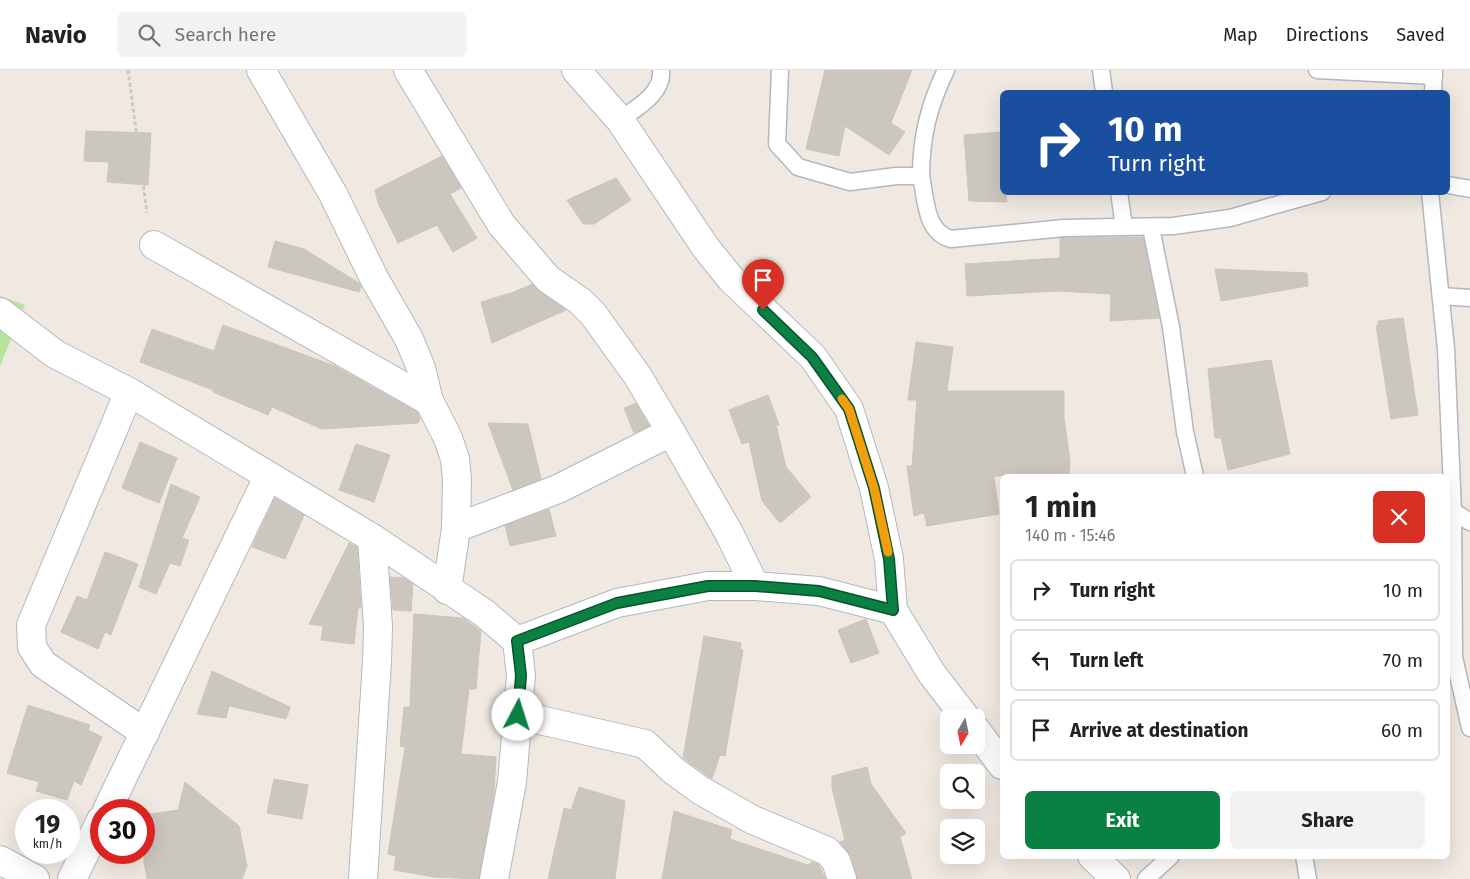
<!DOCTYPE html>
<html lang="en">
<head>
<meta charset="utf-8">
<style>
	body { margin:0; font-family:"Fira Sans",sans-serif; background:#f2f2f2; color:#222; height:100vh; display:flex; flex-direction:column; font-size:19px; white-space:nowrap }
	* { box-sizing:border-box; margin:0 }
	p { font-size:16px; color:#767676 }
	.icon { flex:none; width:28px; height:28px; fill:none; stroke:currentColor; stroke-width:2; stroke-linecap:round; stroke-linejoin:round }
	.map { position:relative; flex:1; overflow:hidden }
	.drawer { position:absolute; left:1000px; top:404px; width:450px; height:385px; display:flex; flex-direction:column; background:#fff; border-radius:8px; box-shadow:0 5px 20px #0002 }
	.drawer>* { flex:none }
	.guide { position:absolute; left:1000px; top:20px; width:450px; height:105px; border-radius:8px; box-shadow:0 5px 20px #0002; background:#1a4fa0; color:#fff; overflow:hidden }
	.needle { width:32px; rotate:189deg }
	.buttons { position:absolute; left:940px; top:639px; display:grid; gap:10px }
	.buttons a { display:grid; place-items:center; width:45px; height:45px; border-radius:8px; background:#fff; box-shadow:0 5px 20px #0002; font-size:25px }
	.speed { position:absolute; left:15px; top:729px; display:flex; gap:10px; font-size:25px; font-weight:700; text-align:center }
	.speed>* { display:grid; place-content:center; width:65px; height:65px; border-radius:50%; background:#fff; box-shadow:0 5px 20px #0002; line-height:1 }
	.speed small { font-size:12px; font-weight:400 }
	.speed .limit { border:8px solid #d22; background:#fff; color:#111 }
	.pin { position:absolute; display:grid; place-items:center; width:42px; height:42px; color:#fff; margin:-51px -21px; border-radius:50% 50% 50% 0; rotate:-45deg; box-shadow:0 0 5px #0007 }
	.pin .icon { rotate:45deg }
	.me { position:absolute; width:55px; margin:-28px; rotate:5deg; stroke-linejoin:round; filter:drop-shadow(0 0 4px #0008) }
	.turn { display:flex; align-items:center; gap:18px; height:105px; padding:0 25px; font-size:22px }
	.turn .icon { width:65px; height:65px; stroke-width:2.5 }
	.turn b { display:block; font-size:35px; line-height:42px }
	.round { display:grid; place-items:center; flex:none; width:52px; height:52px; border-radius:8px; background:#f2f2f2 }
	.head { display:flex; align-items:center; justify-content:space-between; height:85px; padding:0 25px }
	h1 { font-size:30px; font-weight:700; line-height:38px }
	.cta { display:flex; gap:10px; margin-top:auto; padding:10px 25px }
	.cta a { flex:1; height:58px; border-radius:8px; background:#0b8043; color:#fff; font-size:20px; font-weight:700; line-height:58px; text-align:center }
	.cta a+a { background:#f2f2f2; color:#222 }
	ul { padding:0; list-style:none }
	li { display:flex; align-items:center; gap:15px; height:62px; margin:0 10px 8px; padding:0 15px; border:2px solid #e0e0e0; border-radius:8px }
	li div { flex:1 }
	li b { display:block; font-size:19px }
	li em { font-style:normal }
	header { display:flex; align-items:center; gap:30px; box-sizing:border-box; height:70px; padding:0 25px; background:#fff; border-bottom:1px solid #e0e0e0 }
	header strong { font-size:24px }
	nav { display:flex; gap:28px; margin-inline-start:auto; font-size:18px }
	.search { width:350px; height:45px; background:#f2f2f2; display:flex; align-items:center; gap:12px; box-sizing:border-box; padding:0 18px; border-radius:8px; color:#767676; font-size:19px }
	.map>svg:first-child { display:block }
	.green { fill:#b6e59e }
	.building { fill:#cbc7bf; stroke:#cbc5ba }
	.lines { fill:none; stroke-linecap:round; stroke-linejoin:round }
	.lane-casing { stroke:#b4b7c1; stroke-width:19 }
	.street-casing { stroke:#b4b7c1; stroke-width:30 }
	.path { stroke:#c9c9c9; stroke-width:3; stroke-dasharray:4 2.5; stroke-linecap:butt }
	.lane { stroke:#fff; stroke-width:16 }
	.street { stroke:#fff; stroke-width:28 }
	.route-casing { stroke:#07532c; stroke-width:12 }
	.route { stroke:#0b8043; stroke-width:9 }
	.slow { stroke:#f59e0b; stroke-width:9 }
</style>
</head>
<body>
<header>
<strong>Navio</strong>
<div class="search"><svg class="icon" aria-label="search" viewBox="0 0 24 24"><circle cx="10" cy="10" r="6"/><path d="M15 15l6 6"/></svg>Search here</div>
<nav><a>Map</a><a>Directions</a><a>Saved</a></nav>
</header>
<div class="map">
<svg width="1470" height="809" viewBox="0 0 1470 809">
	<rect width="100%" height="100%" fill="#efe9e1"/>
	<polygon class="green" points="0,226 25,235 0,296"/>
	<g class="building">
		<polygon points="825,0 912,0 891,53 905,62 889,85 845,56 839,86 806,79"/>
		<polygon points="86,61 151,63 148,115 107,112 109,92 84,91"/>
		<polygon points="1000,62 1002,122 1006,122 1007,132 969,131 964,65"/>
		<polygon points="442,86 461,118 450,124 477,168 453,182 437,155 398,173 378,133 375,120"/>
		<polygon points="616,108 631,130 594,154 583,154 567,130"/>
		<polygon points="1143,167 1159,248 1110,251 1111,224 1057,221 967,226 965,194 1060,188 1060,168"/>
		<polygon points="275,171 304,179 359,213 361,216 359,222 268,197"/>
		<polygon points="1215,199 1307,203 1308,216 1221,231"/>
		<polygon points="532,214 566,240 492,273 481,232 514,222"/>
		<polygon points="1403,248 1418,345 1391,349 1376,256 1378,255 1378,251"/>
		<polygon points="223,255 335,296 417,342 420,348 418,353 322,359 272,337 268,345 213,322 213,320 140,292 152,259 214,281"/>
		<polygon points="916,272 953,277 947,321 1064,321 1064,348 1070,391 1069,406 994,406 999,444 927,456 924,443 914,446 907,396 912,396 917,330 908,330"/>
		<polygon points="1271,290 1290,384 1228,400 1221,368 1215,368 1208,299"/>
		<polygon points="768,325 779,355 776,355 786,397 811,427 780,453 762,431 749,372 742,374 729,340"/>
		<polygon points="636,333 649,356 634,363 624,338"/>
		<polygon points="488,353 528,354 541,409 513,420"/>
		<polygon points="140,372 177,388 159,433 122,418"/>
		<polygon points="356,374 390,385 374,432 339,420"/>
		<polygon points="171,414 200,427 182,468 189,470 180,496 170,493 156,524 139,517"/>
		<polygon points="275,428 304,445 285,489 252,477"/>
		<polygon points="549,439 556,466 510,476 505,456"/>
		<polygon points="349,473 357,477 361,538 358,538 354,574 321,570 323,556 309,554"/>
		<polygon points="105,482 138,494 111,565 105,562 98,579 61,562 77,526 87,530"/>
		<polygon points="390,507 404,508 413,514 411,541 393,540"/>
		<polygon points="414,544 463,548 481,561 476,619 469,619 461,684 496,687 494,723 479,809 434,807 394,800 396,786 388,784 405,677 400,676 404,637 410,637"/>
		<polygon points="866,549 879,583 851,593 838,560"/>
		<polygon points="704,566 741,573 740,579 743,580 725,686 720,685 712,709 683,688"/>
		<polygon points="212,601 290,637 286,649 229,636 226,648 197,644"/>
		<polygon points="28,635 90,655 88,660 102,667 81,715 74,711 67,730 36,721 39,712 7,703"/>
		<polygon points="867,697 871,714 906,763 900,767 912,809 857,809 851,786 840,772 845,770 832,718 832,706"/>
		<polygon points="274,709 308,715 302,749 267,743"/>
		<polygon points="185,712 239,756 247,796 242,809 147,809 144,792 144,745 178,740"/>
		<polygon points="579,717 625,731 615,809 548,809 564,738 571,740"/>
		<polygon points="674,741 732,760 730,769 808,795 812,792 818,794 826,809 662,809"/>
	</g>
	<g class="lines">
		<g class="lane-casing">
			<g id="lane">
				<path d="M780,0L777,74L798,97L850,112L896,106H921C926,129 925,162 951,169L1064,158L1173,156L1230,148L1322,122"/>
				<polyline points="1101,0 1104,22"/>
				<polyline points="1317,0 1434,6"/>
				<polyline points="1433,22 1434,0"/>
				<path d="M620,50C636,38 664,23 661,0"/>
				<path d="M921,106C921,67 929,35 946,0"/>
				<polyline points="1448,115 1470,119"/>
				<polyline points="1119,122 1124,157"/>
				<polyline points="1430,122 1446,279 1453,441 1454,587 1470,658"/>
				<polyline points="1151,158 1171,257 1185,362 1195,406"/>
				<polyline points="1441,226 1470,228"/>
				<polyline points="1453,441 1470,452"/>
				<polyline points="1304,786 1308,809"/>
				<polyline points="1146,809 1171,786"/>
			</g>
		</g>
		<g class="street-casing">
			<g id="street">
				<polyline points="261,0 333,124 374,208 409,269 421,298 429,331 448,368 455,389 457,409 456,458 447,520"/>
				<polyline points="408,0 501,154 548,209 580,231 593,244 637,305 671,362"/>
				<polyline points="576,0 620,50 706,178 731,209 813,287 849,339 874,418 889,489 893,540 932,604 966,648"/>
				<polyline points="154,175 429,331"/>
				<polyline points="0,242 55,284 129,322 372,468 484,543 517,571 521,605 512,712 494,809"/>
				<polyline points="129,322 31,555 32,577 43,594 145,663"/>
				<polyline points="456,458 558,419 671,362 729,463 755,516"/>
				<polyline points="517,571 617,533 708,516 755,516 819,521 893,540"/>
				<polyline points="518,645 645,674 674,701 700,720 753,750 827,781 836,791 842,809"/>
				<polyline points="976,660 1002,695"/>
				<polyline points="107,740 268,407"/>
				<polyline points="1092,786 1116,809"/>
				<polyline points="0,790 35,809"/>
				<polyline points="72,809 101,750"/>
				<polyline points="363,809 377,591 378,556 372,468"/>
			</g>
		</g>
		<polyline class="path" points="128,0 147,143"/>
		<use href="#lane" class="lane"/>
		<use href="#street" class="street"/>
	</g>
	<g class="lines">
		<g class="route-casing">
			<polyline id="route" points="518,645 521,605 517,571 617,533 708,516 755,516 819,521 893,540 889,489 874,418 849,339 812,287 763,240"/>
		</g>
		<use href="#route" class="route"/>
		<polyline class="slow" points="842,329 849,339 874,418 888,482"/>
	</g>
</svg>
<div class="buttons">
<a><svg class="needle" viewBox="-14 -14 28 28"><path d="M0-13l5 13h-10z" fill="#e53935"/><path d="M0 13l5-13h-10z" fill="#767676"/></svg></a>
<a><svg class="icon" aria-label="search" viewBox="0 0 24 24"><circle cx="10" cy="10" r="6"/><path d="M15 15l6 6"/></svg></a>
<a><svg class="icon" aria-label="layers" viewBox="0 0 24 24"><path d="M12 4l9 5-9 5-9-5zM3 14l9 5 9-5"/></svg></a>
</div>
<div class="speed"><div>19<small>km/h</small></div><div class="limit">30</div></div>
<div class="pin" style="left:763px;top:240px;background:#d93025"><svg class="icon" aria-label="arrive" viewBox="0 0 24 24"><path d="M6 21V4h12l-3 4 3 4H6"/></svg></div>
<svg class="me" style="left:518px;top:645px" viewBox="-20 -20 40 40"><circle r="19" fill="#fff"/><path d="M0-13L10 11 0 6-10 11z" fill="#0b8043"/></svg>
<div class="guide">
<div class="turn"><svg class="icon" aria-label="right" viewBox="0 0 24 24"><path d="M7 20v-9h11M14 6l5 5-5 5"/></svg><div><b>10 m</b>Turn right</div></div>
</div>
<section class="drawer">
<div class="head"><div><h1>1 min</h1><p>140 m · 15:46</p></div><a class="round" style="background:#d93025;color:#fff"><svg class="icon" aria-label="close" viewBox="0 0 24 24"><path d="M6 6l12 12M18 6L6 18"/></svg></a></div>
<ul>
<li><svg class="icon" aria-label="right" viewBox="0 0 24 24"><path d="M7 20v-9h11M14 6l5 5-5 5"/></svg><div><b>Turn right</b></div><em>10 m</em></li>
<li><svg class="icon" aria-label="left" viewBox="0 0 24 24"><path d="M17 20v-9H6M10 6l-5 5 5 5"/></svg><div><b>Turn left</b></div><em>70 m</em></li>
<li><svg class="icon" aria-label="arrive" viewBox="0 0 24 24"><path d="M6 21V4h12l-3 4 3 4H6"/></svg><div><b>Arrive at destination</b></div><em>60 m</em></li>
</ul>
<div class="cta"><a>Exit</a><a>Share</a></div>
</section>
</div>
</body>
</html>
